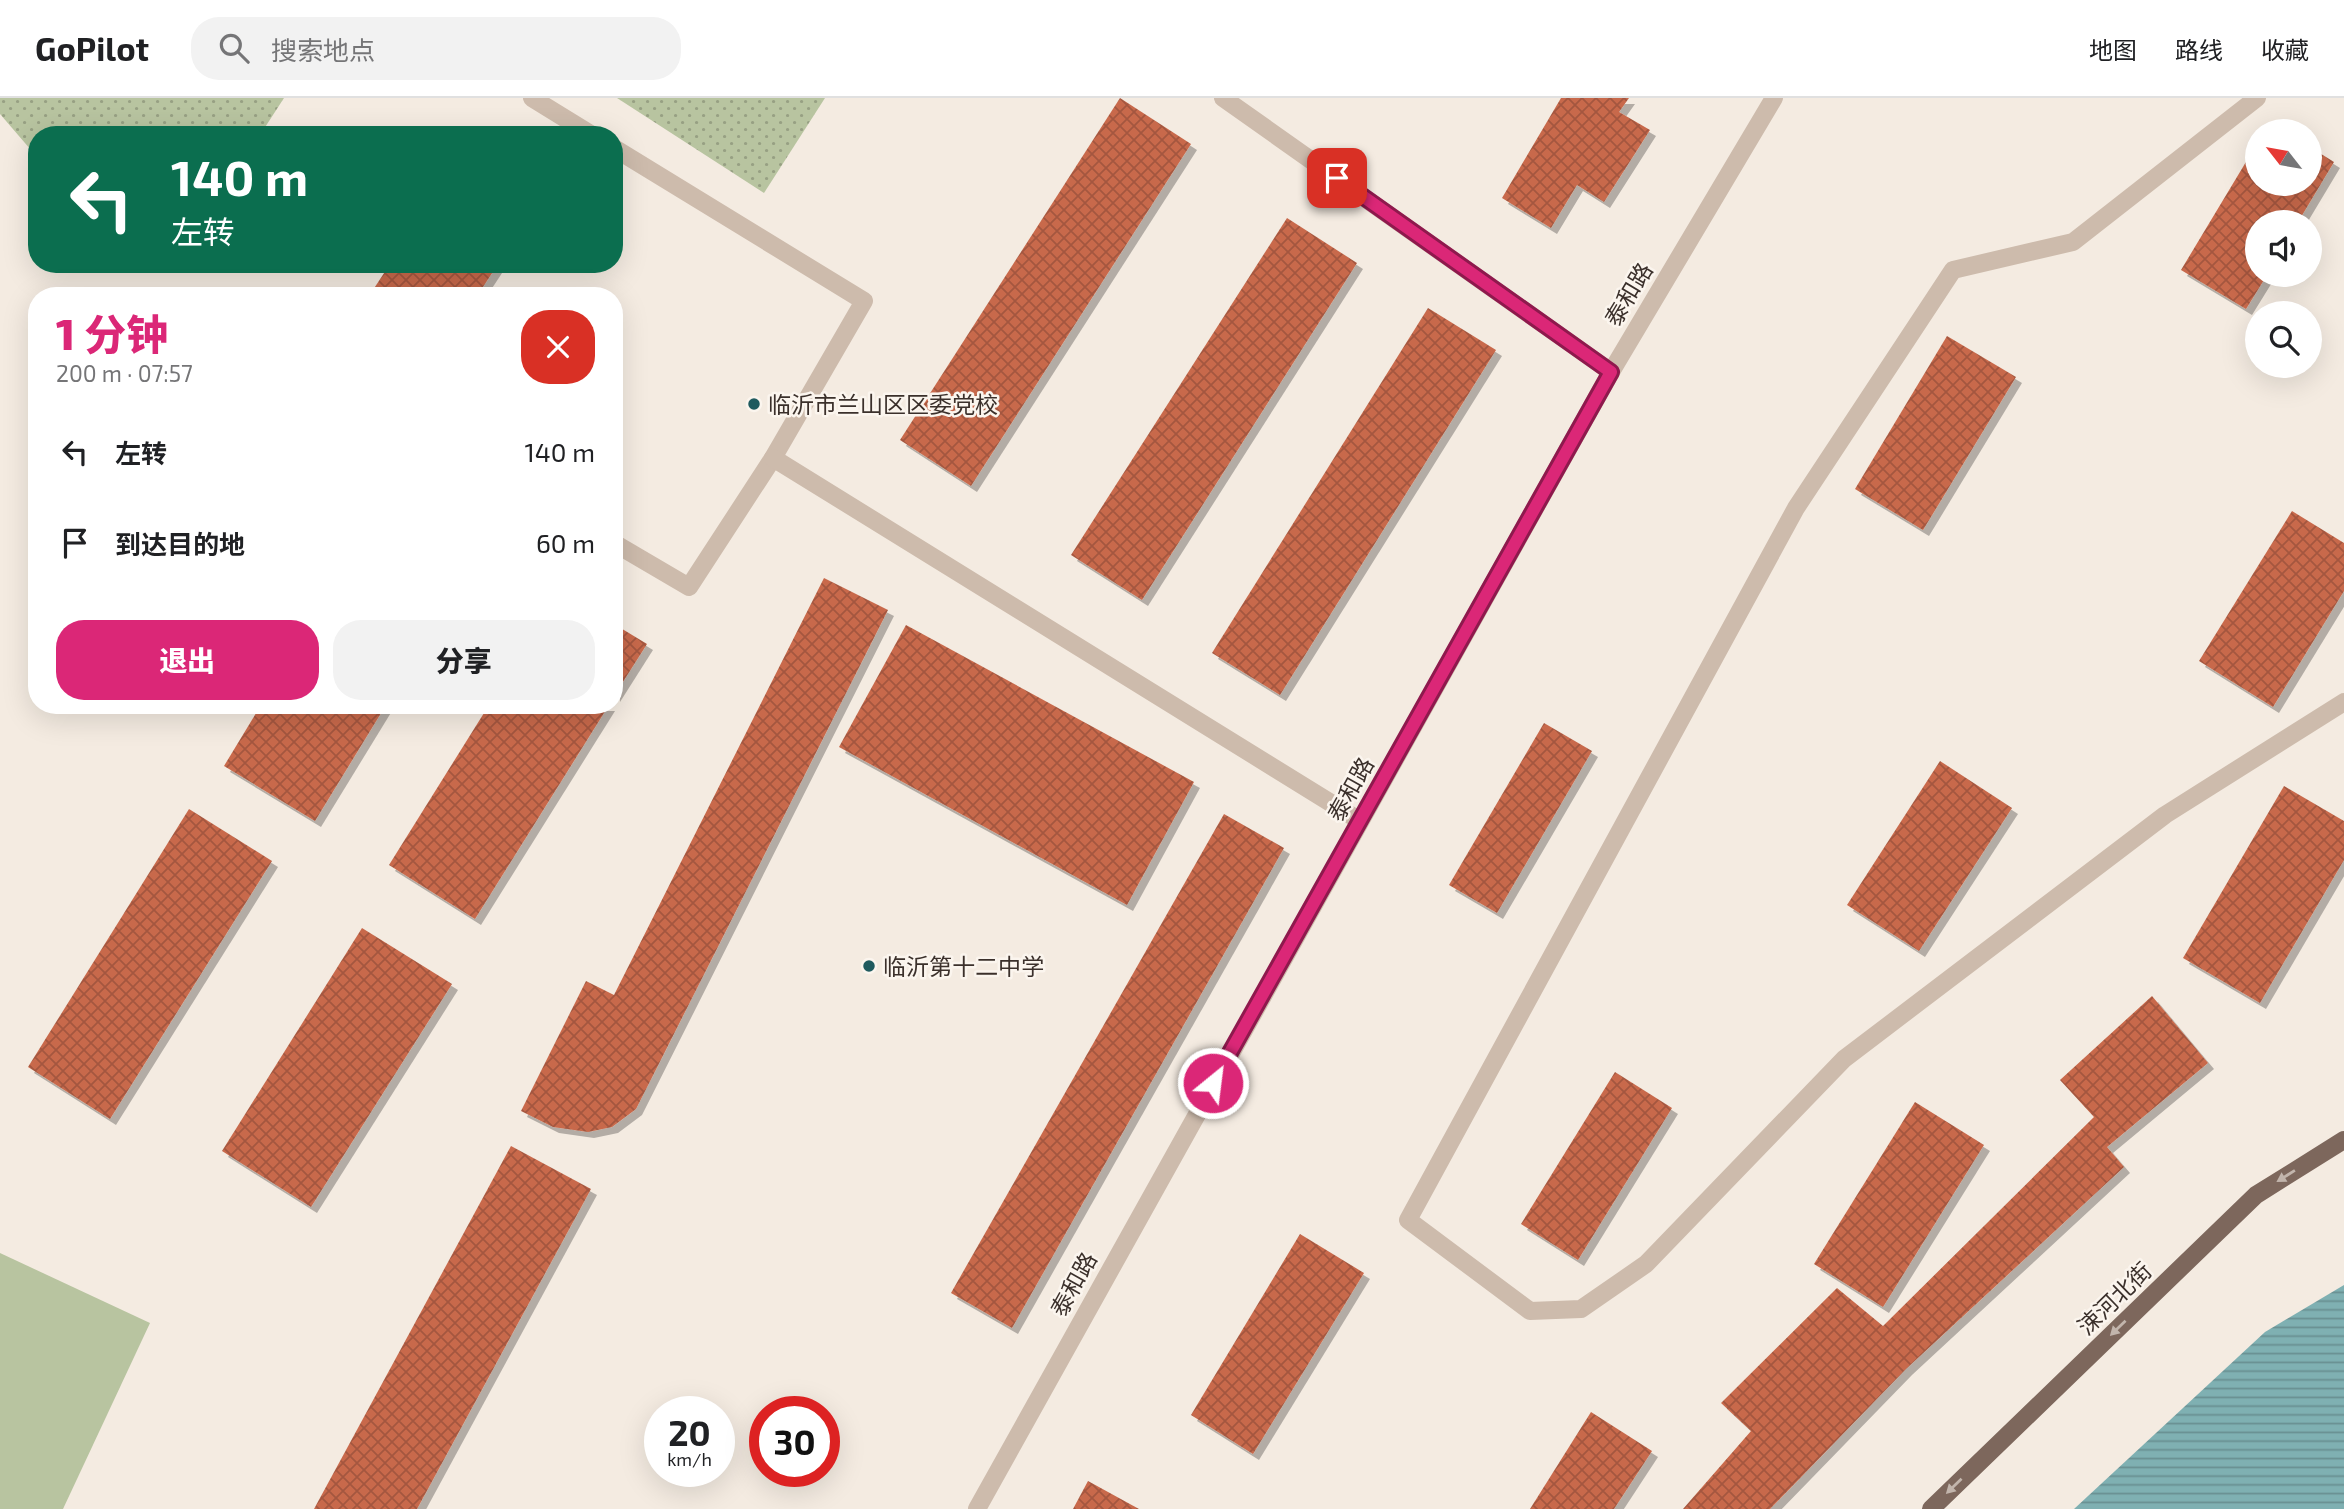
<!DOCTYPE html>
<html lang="zh">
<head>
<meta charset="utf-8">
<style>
	body { margin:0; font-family:"Exo 2","Noto Sans SC",sans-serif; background:#f2f2f2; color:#202124; height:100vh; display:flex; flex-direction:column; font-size:26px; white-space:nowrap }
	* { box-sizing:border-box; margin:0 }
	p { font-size:23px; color:#757577 }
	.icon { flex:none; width:38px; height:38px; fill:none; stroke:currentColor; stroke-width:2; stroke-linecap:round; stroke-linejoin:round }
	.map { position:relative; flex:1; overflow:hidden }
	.drawer { position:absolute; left:28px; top:189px; width:595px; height:427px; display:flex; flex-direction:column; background:#fff; border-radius:28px; box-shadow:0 7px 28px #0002 }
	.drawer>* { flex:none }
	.banner { position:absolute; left:28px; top:28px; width:595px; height:147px; border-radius:28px; box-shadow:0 7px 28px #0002; background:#0b6e4f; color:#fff; overflow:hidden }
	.needle { width:46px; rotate:301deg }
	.controls { position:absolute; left:2245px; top:21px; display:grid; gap:14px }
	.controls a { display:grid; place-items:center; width:77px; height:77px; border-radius:50%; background:#fff; box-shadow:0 7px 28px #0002; font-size:35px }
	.speed { position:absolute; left:644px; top:1298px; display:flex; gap:14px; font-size:35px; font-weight:700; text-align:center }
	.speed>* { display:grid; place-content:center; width:91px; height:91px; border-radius:50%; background:#fff; box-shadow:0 7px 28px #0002; line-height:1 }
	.speed small { font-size:18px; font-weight:400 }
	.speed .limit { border:10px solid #d22; background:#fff; color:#111 }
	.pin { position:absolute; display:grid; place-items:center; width:60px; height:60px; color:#fff; margin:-30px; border-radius:14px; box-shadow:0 4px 10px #0006 }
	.me { position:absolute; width:77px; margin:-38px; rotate:29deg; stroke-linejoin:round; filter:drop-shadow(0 0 5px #0008) }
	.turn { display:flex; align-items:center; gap:24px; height:147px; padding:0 28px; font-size:32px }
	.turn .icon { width:91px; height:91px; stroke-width:2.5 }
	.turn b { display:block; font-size:49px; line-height:60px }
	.round { display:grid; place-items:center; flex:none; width:74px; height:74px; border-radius:28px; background:#f2f2f2 }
	.summary { display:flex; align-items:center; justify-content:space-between; height:119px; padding:0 28px }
	h1 { font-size:42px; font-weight:800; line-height:52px; color:#db2777 }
	.cta { display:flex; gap:14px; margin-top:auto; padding:14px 28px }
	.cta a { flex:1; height:80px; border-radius:28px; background:#db2777; color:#fff; font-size:28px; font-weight:800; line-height:80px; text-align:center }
	.cta a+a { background:#f2f2f2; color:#202124 }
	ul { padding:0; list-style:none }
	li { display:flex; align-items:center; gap:21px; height:91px; padding:0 28px }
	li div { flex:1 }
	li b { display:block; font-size:26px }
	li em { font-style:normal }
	header { display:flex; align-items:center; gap:42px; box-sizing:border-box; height:98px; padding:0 35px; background:#fff; border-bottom:2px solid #e0e0e0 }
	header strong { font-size:33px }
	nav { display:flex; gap:38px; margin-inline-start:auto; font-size:24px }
	.search { width:490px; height:63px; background:#f2f2f2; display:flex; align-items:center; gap:18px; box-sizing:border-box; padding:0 24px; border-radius:28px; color:#757577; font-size:26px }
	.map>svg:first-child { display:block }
	.grass { fill:url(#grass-dots) }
	.pitch { fill:#b8c4a0 }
	.water { fill:url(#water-rules) }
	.building { fill:url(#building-cross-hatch); filter:url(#shadow) }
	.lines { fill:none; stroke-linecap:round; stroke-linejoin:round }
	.minor { stroke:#cdbbac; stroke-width:18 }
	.major { stroke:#7d675c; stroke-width:18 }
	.oneway { fill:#c2b5ac }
	.route-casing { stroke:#8e194d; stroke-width:18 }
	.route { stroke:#db2777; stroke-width:12 }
	.poi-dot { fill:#1f5a5e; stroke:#fbf5ee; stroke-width:2.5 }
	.labels { text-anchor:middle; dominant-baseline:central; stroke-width:5; stroke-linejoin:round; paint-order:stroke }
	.street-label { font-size:23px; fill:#3b302b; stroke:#fbf5ee }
	.poi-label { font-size:23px; fill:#3b302b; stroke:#fbf5ee; text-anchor:start }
</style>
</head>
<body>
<header>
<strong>GoPilot</strong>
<div class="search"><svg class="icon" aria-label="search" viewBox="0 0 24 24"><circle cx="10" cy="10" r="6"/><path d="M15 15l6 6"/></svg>搜索地点</div>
<nav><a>地图</a><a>路线</a><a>收藏</a></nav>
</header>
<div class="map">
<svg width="2344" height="1411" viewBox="0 0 2344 1411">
	<defs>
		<pattern id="grass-dots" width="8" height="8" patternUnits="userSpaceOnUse" patternTransform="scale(1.75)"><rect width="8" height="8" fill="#b8c4a0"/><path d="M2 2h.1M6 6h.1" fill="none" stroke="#97a083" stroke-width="1.8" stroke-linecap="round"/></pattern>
		<pattern id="water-rules" width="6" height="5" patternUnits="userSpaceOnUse" patternTransform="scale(1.75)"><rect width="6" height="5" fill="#7fb0b2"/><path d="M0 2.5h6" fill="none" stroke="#699091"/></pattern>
		<pattern id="building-cross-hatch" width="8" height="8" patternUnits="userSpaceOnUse" patternTransform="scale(1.75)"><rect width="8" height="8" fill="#c8694b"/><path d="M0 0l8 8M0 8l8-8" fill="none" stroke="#a4573f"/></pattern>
		<filter id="shadow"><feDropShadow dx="6" dy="6" stdDeviation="0" flood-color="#0004"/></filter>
	</defs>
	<rect width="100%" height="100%" fill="#f4ebe1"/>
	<g class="grass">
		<polygon points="0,0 284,0 260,37 37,37 37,59 0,16"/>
		<polygon points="617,0 825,0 764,95"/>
	</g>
	<polygon class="pitch" points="0,1155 150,1225 63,1411 0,1411"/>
	<polygon class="water" points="2344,1187 2344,1411 2074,1411 2265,1234"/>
	<g class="building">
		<polygon points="1120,0 1191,46 971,388 900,342"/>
		<polygon points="1561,0 1629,0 1619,14 1650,32 1604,104 1577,87 1551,130 1502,100"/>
		<polygon points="2258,44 2258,86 2310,86 2310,49 2334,64 2298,124 2258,124 2258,177 2267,177 2246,211 2181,172"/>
		<polygon points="1287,120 1357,165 1142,502 1071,457"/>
		<polygon points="390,166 498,166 477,198 369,198"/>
		<polygon points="1428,210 1496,252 1280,597 1212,555"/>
		<polygon points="1947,238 2016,279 1923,432 1855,391"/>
		<polygon points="2292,413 2344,445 2344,493 2273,609 2199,563"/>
		<polygon points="824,480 888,512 636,1011 612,1029 588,1034 553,1029 521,1013 586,883 614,897"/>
		<polygon points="614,526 647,546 614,598"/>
		<polygon points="906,527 1194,684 1127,807 839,649"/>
		<polygon points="261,607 386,607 315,723 224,668"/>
		<polygon points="489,607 609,607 475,821 389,767"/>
		<polygon points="1544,625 1592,653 1497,815 1449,787"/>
		<polygon points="1940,663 2012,710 1919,853 1847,807"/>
		<polygon points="2284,688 2344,723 2344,762 2260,905 2183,860"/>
		<polygon points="189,711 272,763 110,1021 28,969"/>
		<polygon points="1224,716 1284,750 1012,1230 951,1195"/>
		<polygon points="362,830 452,886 311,1109 222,1053"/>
		<polygon points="2152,898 2208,965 2107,1049 2124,1069 1906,1271 1770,1411 1683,1411 1751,1333 1721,1305 1837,1190 1883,1228 2094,1019 2060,982"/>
		<polygon points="1615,974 1672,1010 1578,1162 1521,1126"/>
		<polygon points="1915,1004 1984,1047 1883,1209 1814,1166"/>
		<polygon points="511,1048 591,1091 417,1411 314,1411"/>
		<polygon points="1300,1136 1364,1175 1253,1356 1191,1317"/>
		<polygon points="1591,1314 1652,1353 1614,1411 1530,1411"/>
		<polygon points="1088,1383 1139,1411 1073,1411"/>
	</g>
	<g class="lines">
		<g class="minor">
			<polyline points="532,0 592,37"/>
			<polyline points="1223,0 1611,274"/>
			<polyline points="2257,0 2073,144 1953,172 1796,410 1408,1122 1530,1213 1581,1211 1646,1166 1844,961 2165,717 2344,604"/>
			<polyline points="614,50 864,203 773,360 689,489 614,445"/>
			<polyline points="773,360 1360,723"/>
			<polyline points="977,1411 1611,274 1774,0"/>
		</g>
		<polyline class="major" points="1931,1411 2256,1097 2344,1042"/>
	</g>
	<defs><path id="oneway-solid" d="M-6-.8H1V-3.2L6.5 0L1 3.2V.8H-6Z" transform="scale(1.75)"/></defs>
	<g class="oneway">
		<use href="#oneway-solid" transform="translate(2286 1078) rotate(148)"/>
		<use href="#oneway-solid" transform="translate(2118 1230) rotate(136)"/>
		<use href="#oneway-solid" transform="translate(1954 1388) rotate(136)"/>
	</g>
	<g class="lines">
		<g class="route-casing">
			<polyline id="route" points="1213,985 1611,274 1337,80"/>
		</g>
		<use href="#route" class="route"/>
	</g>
	<g class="poi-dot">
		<circle cx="754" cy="306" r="7"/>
		<circle cx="869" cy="868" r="7"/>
	</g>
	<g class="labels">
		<g class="street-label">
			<text transform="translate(1628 196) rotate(-59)">泰和路</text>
			<text transform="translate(1350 691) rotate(-61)">泰和路</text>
			<text transform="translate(1073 1186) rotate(-61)">泰和路</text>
			<text transform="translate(2114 1200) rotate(-44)">涑河北街</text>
		</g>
		<g class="poi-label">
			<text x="768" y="306">临沂市兰山区区委党校</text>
			<text x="883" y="868">临沂第十二中学</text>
		</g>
	</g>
</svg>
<div class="controls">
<a><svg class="needle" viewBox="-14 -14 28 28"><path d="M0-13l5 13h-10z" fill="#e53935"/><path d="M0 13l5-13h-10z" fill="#757577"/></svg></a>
<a><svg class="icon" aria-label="sound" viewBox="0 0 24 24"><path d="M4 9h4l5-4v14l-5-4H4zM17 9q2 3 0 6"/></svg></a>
<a><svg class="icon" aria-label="search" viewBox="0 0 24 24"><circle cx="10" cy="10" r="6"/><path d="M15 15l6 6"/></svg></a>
</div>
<div class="speed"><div>20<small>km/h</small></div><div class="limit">30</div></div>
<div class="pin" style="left:1337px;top:80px;background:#d93025"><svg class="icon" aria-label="arrive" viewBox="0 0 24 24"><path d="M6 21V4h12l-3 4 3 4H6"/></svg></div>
<svg class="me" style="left:1213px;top:985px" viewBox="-20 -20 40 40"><circle r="17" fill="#db2777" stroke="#fff" stroke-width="3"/><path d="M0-11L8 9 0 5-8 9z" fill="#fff"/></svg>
<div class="banner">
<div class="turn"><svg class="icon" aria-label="left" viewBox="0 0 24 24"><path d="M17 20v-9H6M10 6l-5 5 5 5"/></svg><div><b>140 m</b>左转</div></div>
</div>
<section class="drawer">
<div class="summary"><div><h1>1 分钟</h1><p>200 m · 07:57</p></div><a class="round" style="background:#d93025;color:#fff"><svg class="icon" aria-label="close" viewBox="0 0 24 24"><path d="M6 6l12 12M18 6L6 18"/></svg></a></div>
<ul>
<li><svg class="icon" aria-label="left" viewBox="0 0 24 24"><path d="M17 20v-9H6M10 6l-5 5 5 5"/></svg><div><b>左转</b></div><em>140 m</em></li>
<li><svg class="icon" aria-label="arrive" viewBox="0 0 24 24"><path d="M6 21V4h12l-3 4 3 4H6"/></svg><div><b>到达目的地</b></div><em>60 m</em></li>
</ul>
<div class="cta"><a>退出</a><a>分享</a></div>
</section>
</div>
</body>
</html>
